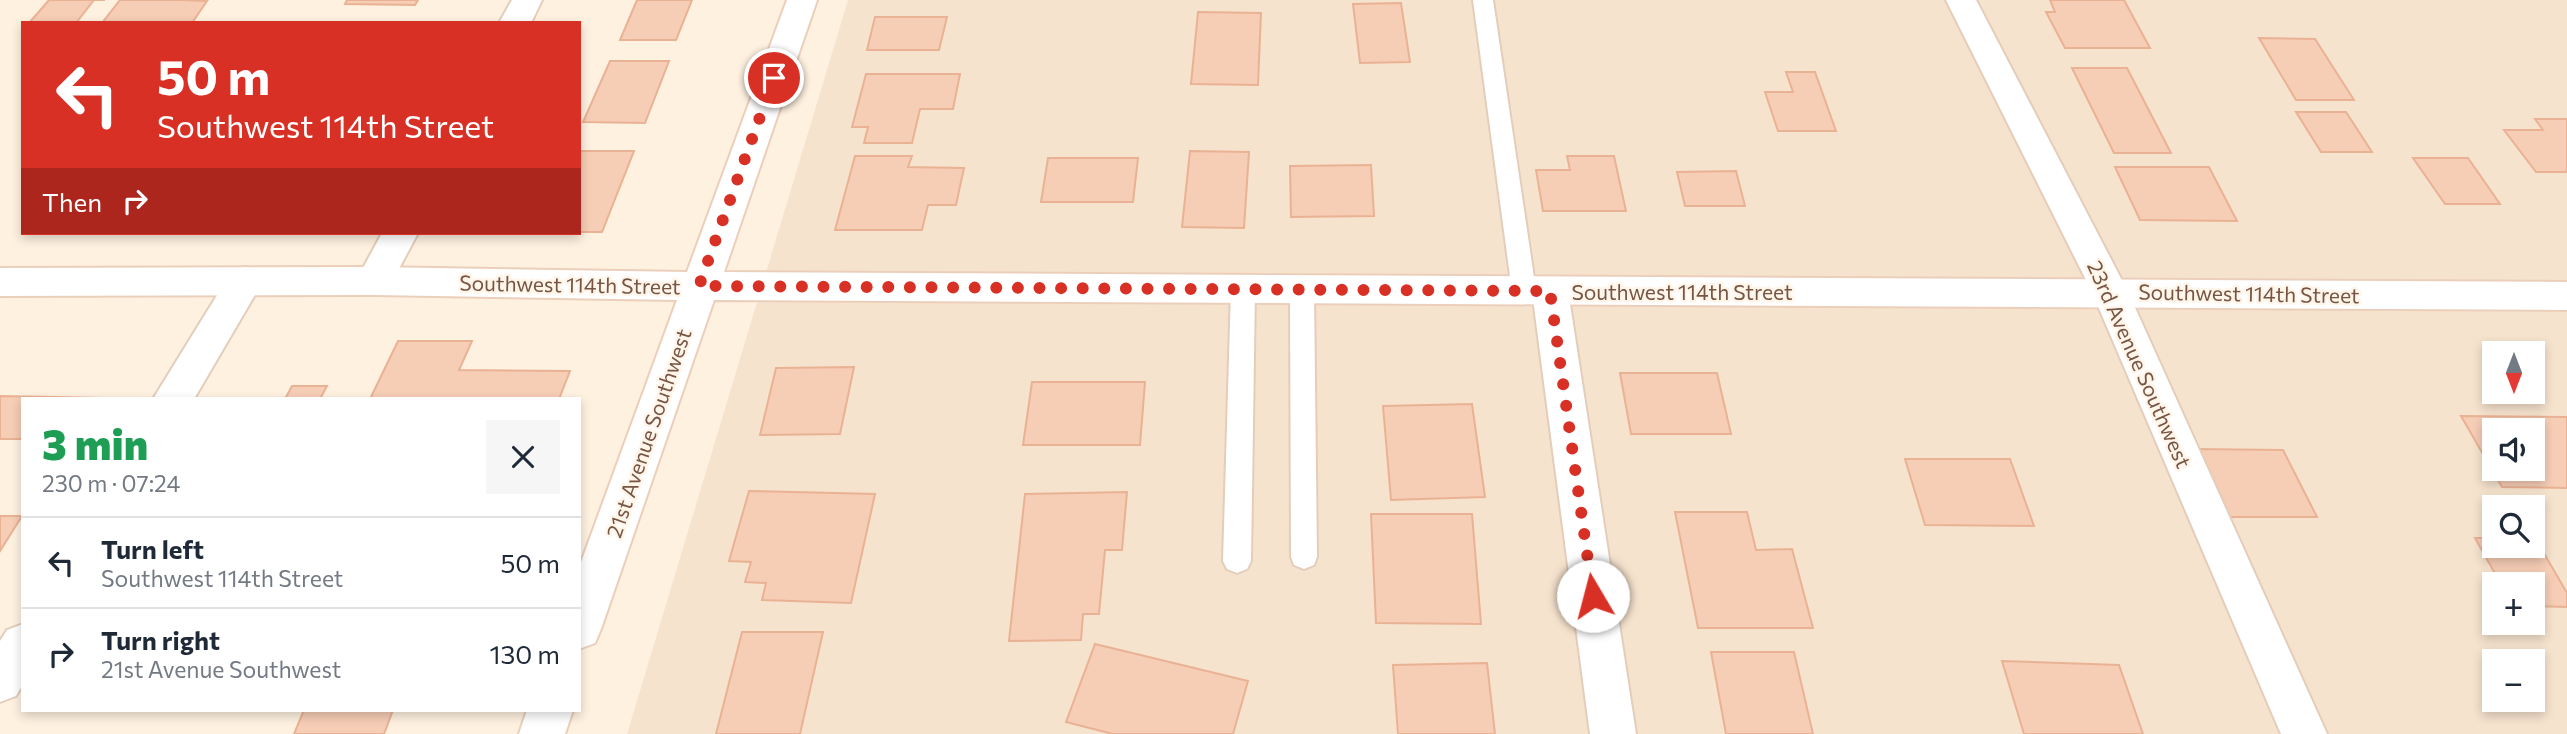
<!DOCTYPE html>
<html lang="en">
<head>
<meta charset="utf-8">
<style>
	body { margin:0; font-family:Commissioner,sans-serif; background:#f6f6f7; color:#1f2937; height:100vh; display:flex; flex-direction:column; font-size:26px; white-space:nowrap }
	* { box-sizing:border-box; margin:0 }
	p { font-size:23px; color:#747a83 }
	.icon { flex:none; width:38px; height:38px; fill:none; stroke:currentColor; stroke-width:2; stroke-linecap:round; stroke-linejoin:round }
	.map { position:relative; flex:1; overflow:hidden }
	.sheet { position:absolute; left:21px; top:397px; width:560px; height:315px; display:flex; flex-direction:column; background:#fff; border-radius:0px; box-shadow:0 4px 10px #0003 }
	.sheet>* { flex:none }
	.banner { position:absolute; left:21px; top:21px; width:560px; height:214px; border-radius:0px; box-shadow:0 4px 10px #0003; background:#d93025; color:#fff; overflow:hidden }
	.needle { width:46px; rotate:180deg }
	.tools { position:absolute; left:2482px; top:341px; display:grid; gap:14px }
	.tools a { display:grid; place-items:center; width:63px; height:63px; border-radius:0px; background:#fff; box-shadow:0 4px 10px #0003; font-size:35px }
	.pin { position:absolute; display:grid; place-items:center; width:60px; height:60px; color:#fff; margin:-30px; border:4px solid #fff; border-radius:50%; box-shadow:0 2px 7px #0007 }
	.me { position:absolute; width:77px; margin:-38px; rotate:352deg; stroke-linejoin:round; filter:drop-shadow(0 0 5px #0008) }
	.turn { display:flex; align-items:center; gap:24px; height:147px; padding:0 21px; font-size:32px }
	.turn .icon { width:91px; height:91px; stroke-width:2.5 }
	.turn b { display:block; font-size:49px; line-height:60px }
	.then { display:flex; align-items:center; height:66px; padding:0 21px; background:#0003; gap:14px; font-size:26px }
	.round { display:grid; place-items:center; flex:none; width:74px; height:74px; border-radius:0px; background:#f6f6f7 }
	.summary { display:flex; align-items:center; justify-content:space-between; height:119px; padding:0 21px }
	h1 { font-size:42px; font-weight:800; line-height:52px; color:#1e9e55 }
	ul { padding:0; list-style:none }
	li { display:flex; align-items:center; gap:21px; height:91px; padding:0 21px; border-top:2px solid #e0e1e3 }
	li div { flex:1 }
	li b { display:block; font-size:26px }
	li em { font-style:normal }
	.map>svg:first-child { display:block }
	.residential { fill:#f6e3ce; fill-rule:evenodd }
	.building { fill:#f6cdb5; stroke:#eab294; stroke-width:2; fill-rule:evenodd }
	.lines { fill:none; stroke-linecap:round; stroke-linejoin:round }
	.lane-casing { stroke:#e3cdbb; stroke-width:4 }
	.street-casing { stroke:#e3cdbb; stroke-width:4 }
	.secondary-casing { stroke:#ebcfbb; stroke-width:4 }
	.lane { fill:#fff; fill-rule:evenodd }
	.street { fill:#fff; fill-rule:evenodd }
	.secondary { fill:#fff; fill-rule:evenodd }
	.route { stroke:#d93025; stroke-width:12; stroke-dasharray:0 21.6 }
	.labels { text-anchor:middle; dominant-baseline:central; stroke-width:5; stroke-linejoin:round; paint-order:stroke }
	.street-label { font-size:21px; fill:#775545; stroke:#fff5e9 }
</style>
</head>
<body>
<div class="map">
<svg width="2567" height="734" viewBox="0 0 2567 734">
	<rect width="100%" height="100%" fill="#fef1e0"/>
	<path class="residential" d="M848,0H2567V734H627ZM2494,354H2532V392H2494ZM2494,430H2532V469H2494ZM2494,508H2532V546H2494ZM2494,584H2532V623H2494ZM2494,662H2532V700H2494Z"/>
	<g class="building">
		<polygon points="49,0 105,0 94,0 76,23 29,23"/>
		<polygon points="120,0 182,0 207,1 192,23 102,23"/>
		<polygon points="347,0 418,0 415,5 345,4"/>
		<polygon points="637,0 692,0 676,40 620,40"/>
		<polygon points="2050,0 2124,0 2150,48 2065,48 2046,12 2055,12"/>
		<polygon points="1401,3 1410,62 1360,63 1353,4"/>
		<polygon points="1198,12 1261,13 1258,85 1191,84"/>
		<polygon points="875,17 947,17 939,50 867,50"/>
		<polygon points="2259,38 2315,39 2354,100 2296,100"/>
		<polygon points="610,61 669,61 645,123 583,122"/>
		<polygon points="2072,68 2127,68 2171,153 2114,153"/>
		<polygon points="1786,72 1815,72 1836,131 1778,131 1765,92 1793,92"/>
		<polygon points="866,74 960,74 953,109 920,109 912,143 864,143 868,127 852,127"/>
		<polygon points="2296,112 2346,112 2372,152 2321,152"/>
		<polygon points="2535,119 2567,119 2567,172 2536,172 2504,130 2543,130"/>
		<polygon points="579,151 634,151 602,232 579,232"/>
		<polygon points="1190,151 1249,152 1244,228 1182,227"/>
		<polygon points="855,156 912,156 908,167 964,168 956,205 928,205 922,230 835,230"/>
		<polygon points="1567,156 1614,156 1626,211 1543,211 1536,170 1570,170"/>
		<polygon points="1048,158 1138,158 1133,202 1041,202"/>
		<polygon points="2413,158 2468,158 2500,204 2445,204"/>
		<polygon points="1371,165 1374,216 1291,217 1290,166"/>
		<polygon points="2115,167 2209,167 2237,221 2140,220"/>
		<polygon points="1736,171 1745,206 1685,206 1677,172"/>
		<polygon points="398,341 472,341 459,370 570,371 559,399 370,399"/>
		<polygon points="854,367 840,434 760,435 776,368"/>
		<polygon points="1620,373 1717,373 1731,434 1631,434"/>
		<polygon points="1032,382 1145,382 1140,445 1023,445"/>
		<polygon points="292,386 327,386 320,399 285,399"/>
		<polygon points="0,396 105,398 23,399 23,439 0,439"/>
		<polygon points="1472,404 1485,497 1391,500 1383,406"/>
		<path d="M2461,416L2567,417V488L2502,487ZM2494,430H2532V469H2494Z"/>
		<polygon points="2195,449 2283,450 2317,517 2227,517"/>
		<polygon points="1905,459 2010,459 2034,526 1925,525"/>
		<polygon points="749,491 875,494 851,603 762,600 766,583 745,582 751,562 729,561"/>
		<polygon points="1127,492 1122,550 1105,550 1099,614 1083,614 1081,640 1009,641 1025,494"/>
		<polygon points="1675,512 1747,512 1756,550 1792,549 1813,628 1698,628"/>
		<polygon points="1371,514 1472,514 1481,624 1376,623"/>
		<polygon points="0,516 22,516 0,551"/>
		<polygon points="2475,538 2494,538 2494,546 2532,546 2532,538 2535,538 2567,593 2567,607 2532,606 2532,584 2501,584"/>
		<polygon points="742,632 823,632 800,734 716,734"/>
		<polygon points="1095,644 1248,681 1233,734 1113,734 1066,722"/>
		<polygon points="1711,652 1794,652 1813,734 1726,734"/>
		<polygon points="2002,661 2119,665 2143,734 2024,734"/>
		<polygon points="1487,663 1495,734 1398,734 1393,665"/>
		<polygon points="304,710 393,710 384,734 294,734"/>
	</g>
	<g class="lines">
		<g class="lane-casing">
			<g id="lane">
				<polygon points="1473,0 1493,0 1536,291 1532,297 1524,300 1516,297 1512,291"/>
				<polygon points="1243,280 1251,283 1255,289 1251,561 1247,569 1237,573 1227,569 1223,561 1231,289 1235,283"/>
				<polygon points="1302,281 1310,284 1314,290 1317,557 1314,565 1304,569 1294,565 1291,557 1290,290 1294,284"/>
			</g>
		</g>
		<g class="street-casing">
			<g id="street">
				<polygon points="512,0 542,0 531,23 499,23"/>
				<polygon points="1946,0 1976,0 2128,292 2327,734 2281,734 2092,292"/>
				<polygon points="382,233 418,233 387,291 374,295 361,291 356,281"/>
				<polygon points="245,267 258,271 263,281 194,399 153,399 232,271"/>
				<polygon points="1550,277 1563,281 1568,291 1636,734 1590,734 1532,291 1537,281"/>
				<polygon points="23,624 23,684 16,696 0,702 0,641 7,630"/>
			</g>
		</g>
		<g class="secondary-casing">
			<g id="secondary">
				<polygon points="787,0 817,0 724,272 2567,282 2567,310 714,300 601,629 595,643 579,649 579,568 677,300 374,295 0,296 0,268 374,267 687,272"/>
				<polygon points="527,710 573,710 565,734 519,734"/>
			</g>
		</g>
		<use href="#lane" class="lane"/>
		<use href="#street" class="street"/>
		<use href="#secondary" class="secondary"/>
	</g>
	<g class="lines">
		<polyline class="route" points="774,78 699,286 1550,291 1593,596"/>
	</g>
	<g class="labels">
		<g class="street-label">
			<text transform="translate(570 284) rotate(1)">Southwest 114th Street</text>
			<text x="1682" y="291">Southwest 114th Street</text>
			<text transform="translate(2249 293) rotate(1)">Southwest 114th Street</text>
			<text transform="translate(2140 364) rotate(66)">23rd Avenue Southwest</text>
			<text transform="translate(648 433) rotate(-71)">21st Avenue Southwest</text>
		</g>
	</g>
</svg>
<div class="tools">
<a><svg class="needle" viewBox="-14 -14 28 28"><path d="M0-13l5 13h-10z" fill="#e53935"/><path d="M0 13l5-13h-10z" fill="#747a83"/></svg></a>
<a><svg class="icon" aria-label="sound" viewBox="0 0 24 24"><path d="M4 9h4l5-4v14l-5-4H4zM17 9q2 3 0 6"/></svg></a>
<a><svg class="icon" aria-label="search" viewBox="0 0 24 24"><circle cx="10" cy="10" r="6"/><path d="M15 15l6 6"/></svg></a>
<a>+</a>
<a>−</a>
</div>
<div class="pin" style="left:774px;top:78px;background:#d93025"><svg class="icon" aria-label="arrive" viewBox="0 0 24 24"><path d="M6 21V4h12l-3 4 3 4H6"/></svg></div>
<svg class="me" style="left:1593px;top:596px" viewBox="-20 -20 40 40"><circle r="19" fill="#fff"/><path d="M0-13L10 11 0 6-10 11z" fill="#d93025"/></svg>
<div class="banner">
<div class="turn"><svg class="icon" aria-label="left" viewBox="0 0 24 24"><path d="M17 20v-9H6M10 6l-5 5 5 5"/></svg><div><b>50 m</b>Southwest 114th Street</div></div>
<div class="then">Then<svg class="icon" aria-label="right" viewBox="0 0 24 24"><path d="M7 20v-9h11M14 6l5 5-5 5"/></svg></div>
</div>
<section class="sheet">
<div class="summary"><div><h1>3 min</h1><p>230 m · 07:24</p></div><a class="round"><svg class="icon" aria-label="close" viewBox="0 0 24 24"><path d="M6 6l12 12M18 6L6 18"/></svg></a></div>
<ul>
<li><svg class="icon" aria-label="left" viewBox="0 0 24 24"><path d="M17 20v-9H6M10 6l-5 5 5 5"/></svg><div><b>Turn left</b><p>Southwest 114th Street</p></div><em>50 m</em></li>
<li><svg class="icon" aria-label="right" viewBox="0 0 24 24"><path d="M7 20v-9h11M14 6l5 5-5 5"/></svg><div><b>Turn right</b><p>21st Avenue Southwest</p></div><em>130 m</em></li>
</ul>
</section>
</div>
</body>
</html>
